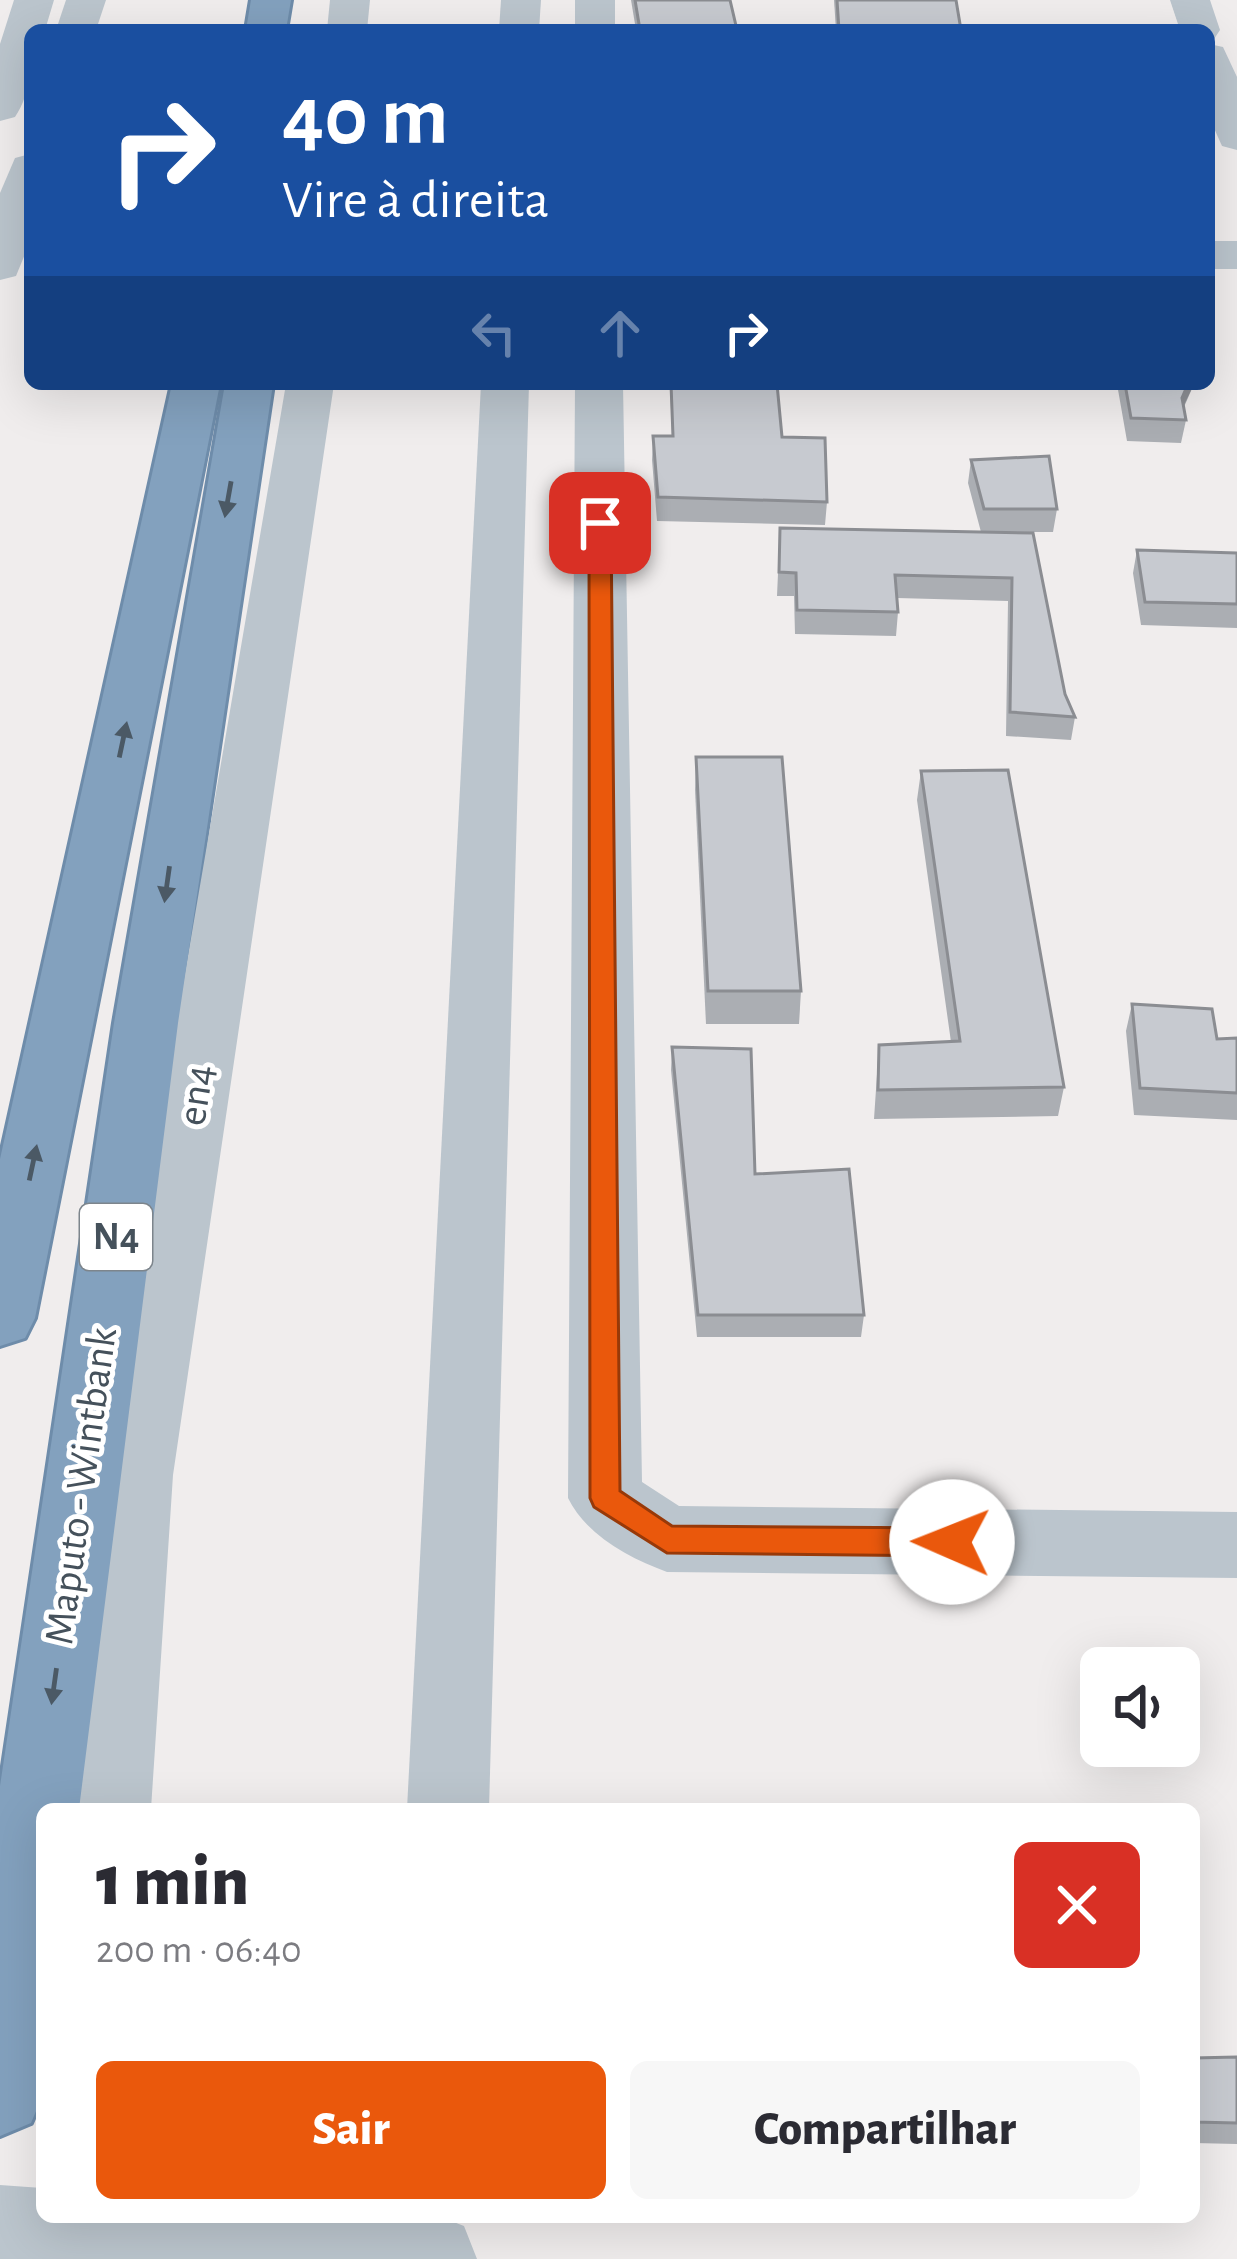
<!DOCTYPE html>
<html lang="pt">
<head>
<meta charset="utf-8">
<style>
	body { margin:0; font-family:"Alegreya Sans",sans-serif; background:#f7f7f7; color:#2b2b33; height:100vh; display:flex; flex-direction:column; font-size:45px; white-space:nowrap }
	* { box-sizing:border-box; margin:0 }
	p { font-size:39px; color:#7c7c81 }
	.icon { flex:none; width:66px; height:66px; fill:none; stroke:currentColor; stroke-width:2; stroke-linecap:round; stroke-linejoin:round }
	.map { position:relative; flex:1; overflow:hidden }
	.side { position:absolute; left:36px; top:1803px; width:1164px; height:420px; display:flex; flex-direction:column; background:#fff; border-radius:18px; box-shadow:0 12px 48px #0002 }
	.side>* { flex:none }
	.top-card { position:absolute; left:24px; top:24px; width:1191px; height:366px; border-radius:18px; box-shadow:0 12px 48px #0002; background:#1a4fa0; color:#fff; overflow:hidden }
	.fabs { position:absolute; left:1080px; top:1647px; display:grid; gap:24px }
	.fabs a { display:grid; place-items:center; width:120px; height:120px; border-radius:18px; background:#fff; box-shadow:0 12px 48px #0002; font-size:60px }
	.pin { position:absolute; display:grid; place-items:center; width:102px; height:102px; color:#fff; margin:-51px; border-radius:24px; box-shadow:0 6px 18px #0006 }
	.me { position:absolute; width:132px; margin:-66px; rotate:271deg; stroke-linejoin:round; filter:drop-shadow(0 0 9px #0008) }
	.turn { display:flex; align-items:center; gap:42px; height:252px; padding:0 60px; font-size:54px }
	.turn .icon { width:156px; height:156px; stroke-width:2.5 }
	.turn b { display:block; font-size:84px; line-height:102px }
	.lanes { display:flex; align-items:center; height:114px; padding:0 60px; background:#0003; justify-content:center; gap:60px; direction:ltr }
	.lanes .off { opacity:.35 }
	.round { display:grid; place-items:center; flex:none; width:126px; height:126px; border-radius:18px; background:#f7f7f7 }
	.headline { display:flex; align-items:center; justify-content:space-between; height:204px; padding:0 60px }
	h1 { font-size:72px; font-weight:800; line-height:90px }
	.primary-button { display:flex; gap:24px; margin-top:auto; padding:24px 60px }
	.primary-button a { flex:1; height:138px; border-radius:18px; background:#ea580c; color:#fff; font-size:48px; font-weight:800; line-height:138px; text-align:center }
	.primary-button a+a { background:#f7f7f7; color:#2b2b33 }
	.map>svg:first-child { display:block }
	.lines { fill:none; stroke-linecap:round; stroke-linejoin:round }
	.highway-casing { stroke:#6e8caa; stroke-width:6 }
	.minor { fill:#bbc5cd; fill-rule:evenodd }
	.highway { fill:#83a1be; fill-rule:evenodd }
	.wall { fill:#abaeb3 }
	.shaded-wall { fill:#8b8d92 }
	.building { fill:#c7cad0; stroke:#8b8d92; stroke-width:3 }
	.oneway { fill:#4b5965 }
	.route { fill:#ea580c; stroke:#983908; stroke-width:3 }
	.labels { text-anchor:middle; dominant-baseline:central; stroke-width:10; stroke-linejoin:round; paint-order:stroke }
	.shield { fill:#fff; stroke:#7d858c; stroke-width:3 }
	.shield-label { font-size:39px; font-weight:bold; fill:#45515b }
	.street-label { font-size:42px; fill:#45515b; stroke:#fff }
</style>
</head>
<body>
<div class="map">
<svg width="1237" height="2259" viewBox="0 0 1237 2259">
	<rect width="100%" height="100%" fill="#f0eded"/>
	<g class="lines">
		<g class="highway-casing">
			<g id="highway">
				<polygon points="251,0 291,0 286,30 246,30"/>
				<polygon points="172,384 220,384 35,1318 25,1338 0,1346 0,1159"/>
				<polygon points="225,384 273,384 178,1023 79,1809 42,1809 42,2097 31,2123 0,2136 0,1786 114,1023"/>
			</g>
		</g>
		<g class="minor">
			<path d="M14,0H54L45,30H30C30,60 33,91 15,117L0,121V44Z"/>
			<polygon points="66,0 106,0 96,30 56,30"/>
			<polygon points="330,0 370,0 367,30 327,30"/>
			<polygon points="501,0 541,0 539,30 499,30"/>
			<rect x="575" y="0" width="40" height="30"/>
			<polygon points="1170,0 1210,0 1220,30 1214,39 1209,40 1209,30 1180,30"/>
			<polygon points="1209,44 1223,47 1237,77 1237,150 1222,146 1209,117"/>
			<polygon points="30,154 30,242 16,276 0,280 0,193 15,158"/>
			<rect x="1209" y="241" width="28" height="28"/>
			<polygon points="286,384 334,384 173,1475 151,1809 69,1809 99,1475"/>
			<polygon points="481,384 529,384 489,1809 407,1809"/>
			<path d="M575,384H623L642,1482L679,1506L1237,1512V1578L667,1572C629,1558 586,1535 568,1498Z"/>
			<polygon points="0,2185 42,2188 42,2217 441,2217 464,2226 477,2259 0,2259"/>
		</g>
		<use href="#highway" class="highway"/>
	</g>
	<g class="wall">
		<polygon points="631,0 730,0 737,30 636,30"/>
		<polygon points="834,0 956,0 961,30 836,30"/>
		<polygon points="670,384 777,384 782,437 827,502 825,525 657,521 652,460 653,436 672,436"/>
		<polygon points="1117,384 1194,384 1184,407 1186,420 1181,443 1127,441"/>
		<polygon points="971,460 1057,509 1053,532 1013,532 1065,694 1075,717 1071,740 1006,736 1008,601 897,598 898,612 896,636 795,634 794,596 777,596 780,528 981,532 968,483"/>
		<polygon points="1137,550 1237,553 1237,628 1141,625 1133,573"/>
		<polygon points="696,757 801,991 799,1024 706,1024 695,790"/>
		<polygon points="921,771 1064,1087 1058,1116 874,1119 879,1045 951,1042 917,800"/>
		<polygon points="1132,1004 1217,1039 1237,1038 1237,1120 1134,1115 1126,1031"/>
		<polygon points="672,1047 755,1174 864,1315 861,1337 697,1337 671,1070"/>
		<polygon points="1237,2057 1237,2144 1194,2143 1194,2058"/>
	</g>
	<polygon class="shaded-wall" points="1188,384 1194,384 1177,420 1182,398"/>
	<g class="building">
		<polygon points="635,0 730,0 737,30 640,30"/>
		<polygon points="837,0 956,0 961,30 839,30"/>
		<polygon points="671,384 777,384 782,437 825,438 827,502 658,497 653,436 673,436"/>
		<polygon points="1125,384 1188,384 1182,398 1186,420 1131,418"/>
		<polygon points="1049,456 1057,509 984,509 971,460"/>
		<polygon points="780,528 1033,533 1065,694 1075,717 1010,712 1012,578 895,575 898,612 797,610 796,573 779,572"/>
		<polygon points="1137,550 1237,553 1237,604 1145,602"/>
		<polygon points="696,757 782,757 801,991 708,991"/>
		<polygon points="1008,770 1064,1087 878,1090 879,1045 960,1041 921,771"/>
		<polygon points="1132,1004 1212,1009 1217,1039 1237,1038 1237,1093 1140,1088"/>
		<polygon points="672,1047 751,1049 755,1174 849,1169 864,1315 698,1315"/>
		<polygon points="1237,2057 1237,2123 1194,2122 1194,2058"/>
	</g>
	<defs><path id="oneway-solid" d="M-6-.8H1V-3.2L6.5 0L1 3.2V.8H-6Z" transform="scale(3)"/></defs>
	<g class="oneway">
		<use href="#oneway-solid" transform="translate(228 499) rotate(100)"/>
		<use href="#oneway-solid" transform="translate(123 740) rotate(-78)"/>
		<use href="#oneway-solid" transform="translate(167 884) rotate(98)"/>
		<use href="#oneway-solid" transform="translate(33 1163) rotate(-78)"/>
		<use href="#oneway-solid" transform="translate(54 1686) rotate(98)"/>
	</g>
	<polygon class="route" points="600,517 611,523 620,1491 672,1526 952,1528 963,1532 968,1542 963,1552 952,1556 667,1553 594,1507 590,1498 589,523"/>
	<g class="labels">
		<rect class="shield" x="80" y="1204" width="72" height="66" rx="9"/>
		<g class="shield-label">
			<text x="116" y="1237">N4</text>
		</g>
		<g class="street-label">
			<text transform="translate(196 1095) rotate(-81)">en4</text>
			<text transform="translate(81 1486) rotate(-82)">Maputo - Wintbank</text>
		</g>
	</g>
</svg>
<div class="fabs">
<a><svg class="icon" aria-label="sound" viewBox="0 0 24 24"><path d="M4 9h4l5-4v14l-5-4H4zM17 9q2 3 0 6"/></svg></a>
</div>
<div class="pin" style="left:600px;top:523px;background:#d93025"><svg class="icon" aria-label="arrive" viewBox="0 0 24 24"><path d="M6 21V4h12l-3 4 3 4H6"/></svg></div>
<svg class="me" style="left:952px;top:1542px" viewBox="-20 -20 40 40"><circle r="19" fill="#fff"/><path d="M0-13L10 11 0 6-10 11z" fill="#ea580c"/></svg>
<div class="top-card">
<div class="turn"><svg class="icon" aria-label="right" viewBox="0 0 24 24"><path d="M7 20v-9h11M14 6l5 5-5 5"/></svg><div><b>40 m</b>Vire à direita</div></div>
<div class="lanes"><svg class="icon off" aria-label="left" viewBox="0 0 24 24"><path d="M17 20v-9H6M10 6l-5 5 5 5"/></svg><svg class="icon off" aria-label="ahead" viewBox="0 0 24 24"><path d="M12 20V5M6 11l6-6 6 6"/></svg><svg class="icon" aria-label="right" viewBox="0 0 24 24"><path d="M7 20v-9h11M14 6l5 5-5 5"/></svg></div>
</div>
<section class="side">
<div class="headline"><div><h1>1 min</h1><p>200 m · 06:40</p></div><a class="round" style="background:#d93025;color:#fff"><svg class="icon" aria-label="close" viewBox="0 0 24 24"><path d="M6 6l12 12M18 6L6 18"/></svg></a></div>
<div class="primary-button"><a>Sair</a><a>Compartilhar</a></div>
</section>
</div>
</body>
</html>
